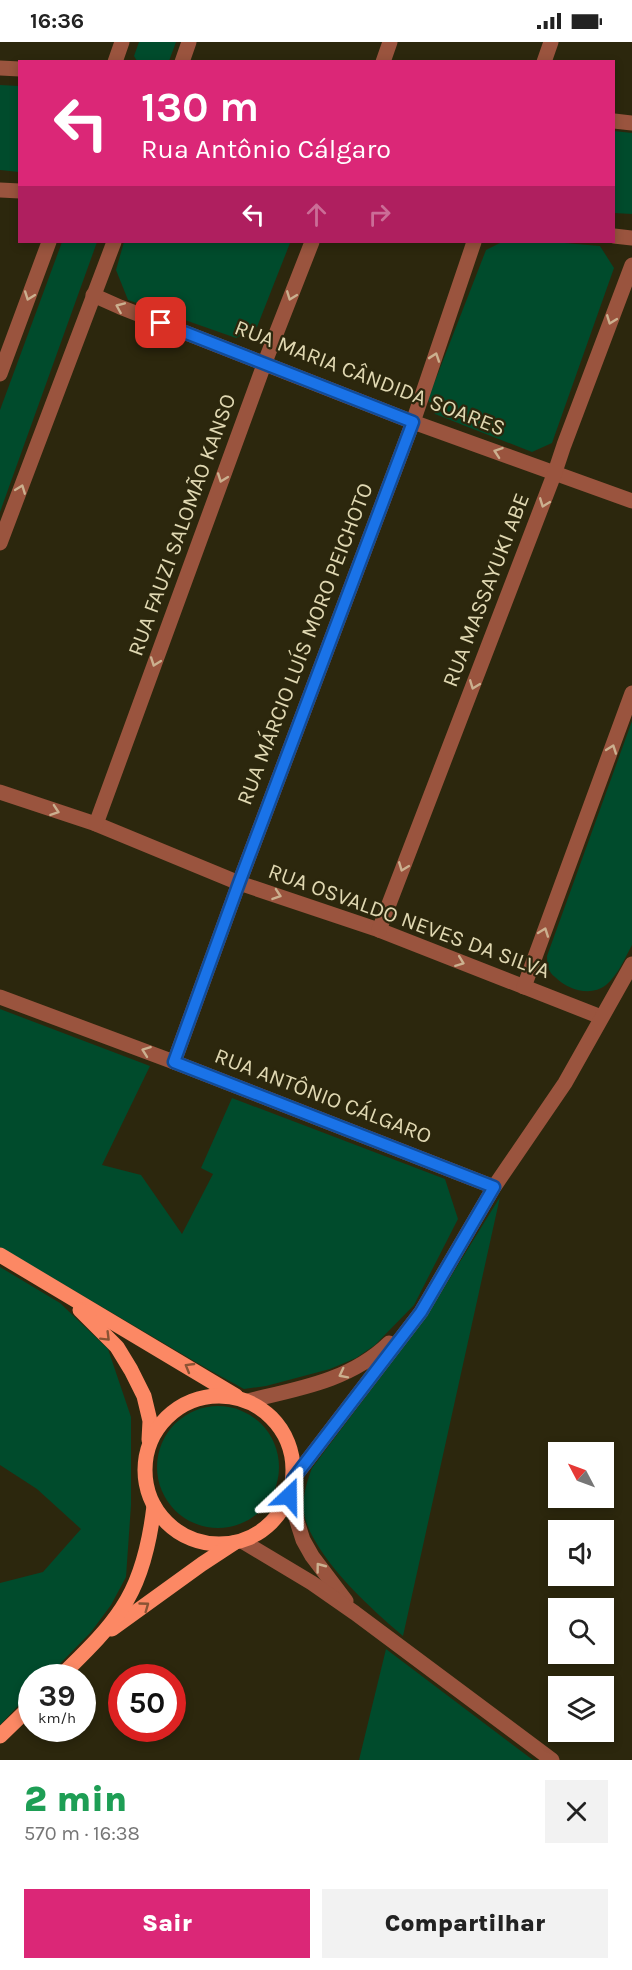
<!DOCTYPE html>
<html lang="pt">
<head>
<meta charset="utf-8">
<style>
	body { margin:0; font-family:Karla,sans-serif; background:#f2f2f2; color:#222; height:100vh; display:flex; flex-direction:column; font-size:22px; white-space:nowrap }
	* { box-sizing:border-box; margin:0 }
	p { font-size:20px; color:#767676 }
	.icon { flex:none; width:33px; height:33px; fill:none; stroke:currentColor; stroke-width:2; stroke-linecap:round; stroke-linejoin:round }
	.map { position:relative; height:1718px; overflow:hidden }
	.panel { display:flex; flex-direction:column; background:#fff; flex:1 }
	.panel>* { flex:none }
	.banner { position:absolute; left:18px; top:18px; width:597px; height:183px; border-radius:0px; box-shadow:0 3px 9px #0003; background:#db2777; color:#fff; overflow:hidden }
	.needle { width:39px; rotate:311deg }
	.buttons { position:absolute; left:548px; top:1400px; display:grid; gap:12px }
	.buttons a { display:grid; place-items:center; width:66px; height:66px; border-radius:0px; background:#fff; box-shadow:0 3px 9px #0003; font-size:30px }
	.speed { position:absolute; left:18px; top:1622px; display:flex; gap:12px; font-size:30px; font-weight:700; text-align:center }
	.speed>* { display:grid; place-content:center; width:78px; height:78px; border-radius:50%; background:#fff; box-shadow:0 3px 9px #0003; line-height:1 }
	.speed small { font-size:15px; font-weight:400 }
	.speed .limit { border:9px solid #d22; background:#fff; color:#111 }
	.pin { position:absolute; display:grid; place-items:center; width:51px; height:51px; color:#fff; margin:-26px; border-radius:12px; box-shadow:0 3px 9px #0006 }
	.me { position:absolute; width:66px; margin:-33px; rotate:23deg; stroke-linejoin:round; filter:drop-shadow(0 0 4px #0008) }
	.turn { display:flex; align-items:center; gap:21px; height:126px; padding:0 24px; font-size:27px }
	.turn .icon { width:78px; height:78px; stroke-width:2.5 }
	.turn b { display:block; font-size:42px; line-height:51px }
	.lanes { display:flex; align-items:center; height:57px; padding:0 24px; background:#0003; justify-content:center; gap:30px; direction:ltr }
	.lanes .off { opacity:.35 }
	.round { display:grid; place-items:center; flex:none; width:63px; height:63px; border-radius:0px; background:#f2f2f2 }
	.headline { display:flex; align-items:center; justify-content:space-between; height:102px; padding:0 24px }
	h1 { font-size:36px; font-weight:800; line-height:45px; color:#1e9e55 }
	.action { display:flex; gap:12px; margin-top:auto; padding:12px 24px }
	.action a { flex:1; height:69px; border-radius:0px; background:#db2777; color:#fff; font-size:24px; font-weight:800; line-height:69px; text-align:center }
	.action a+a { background:#f2f2f2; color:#222 }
	.status { display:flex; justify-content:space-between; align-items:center; height:42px; padding:0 30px; background:#fff; direction:ltr }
	.status svg { height:16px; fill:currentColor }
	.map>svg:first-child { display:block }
	.green { fill:#004b2c }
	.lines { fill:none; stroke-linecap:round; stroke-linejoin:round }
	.minor { stroke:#9a543e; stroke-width:15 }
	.major { stroke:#fc8864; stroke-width:15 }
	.oneway { stroke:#cbb08f }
	.oneway2 { stroke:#8a5334 }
	.route-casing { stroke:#114b97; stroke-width:15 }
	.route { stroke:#1a73e8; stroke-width:10 }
	.labels { text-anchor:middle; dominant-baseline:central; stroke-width:4.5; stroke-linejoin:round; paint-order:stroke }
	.street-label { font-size:22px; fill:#e0d8b2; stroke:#2c270d }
</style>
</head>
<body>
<div class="status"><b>16:36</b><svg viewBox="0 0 49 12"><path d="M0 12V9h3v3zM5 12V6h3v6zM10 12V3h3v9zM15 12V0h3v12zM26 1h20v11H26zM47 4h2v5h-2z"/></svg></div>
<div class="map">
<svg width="632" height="1718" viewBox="0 0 632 1718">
	<rect width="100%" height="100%" fill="#2c270d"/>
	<g class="green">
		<polygon points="139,0 176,0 169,19 137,19 134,14"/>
		<polygon points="0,43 19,44 19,130 0,128"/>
		<polygon points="614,89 632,91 632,172 614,171"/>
		<polygon points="62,200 97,200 0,470 0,368"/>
		<polygon points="124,200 289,200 290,201 257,285 236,296 128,258 116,228"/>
		<polygon points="502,200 553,200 600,204 614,226 552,401 532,410 435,372 428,357 486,208"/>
		<path d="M632,679V903C625,916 618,933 606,943C591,955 568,948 555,935C548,930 547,922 547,914Z"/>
		<polygon points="0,967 150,1024 102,1123 141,1133 182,1192 213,1132 201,1126 232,1056 445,1137 458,1177 414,1263 375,1303 356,1316 330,1327 266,1344 244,1347 211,1329 0,1205"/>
		<path d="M500,1155L403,1594C370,1566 317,1518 305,1476C301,1459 306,1442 312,1426L427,1273Z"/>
		<polygon points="0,1225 60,1261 108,1307 131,1375 131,1463 126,1535 111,1563 91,1590 47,1635 32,1635 31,1650 0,1683 0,1541 43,1530 81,1487 37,1447 0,1423"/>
		<circle cx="218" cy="1425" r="61"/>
		<polygon points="386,1607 521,1709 533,1718 359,1718"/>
	</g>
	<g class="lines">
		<g class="minor">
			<polyline points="115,20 122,0"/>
			<polyline points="182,20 189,0"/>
			<polyline points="383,20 390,0"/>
			<polyline points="544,20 551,0"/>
			<polyline points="0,26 20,27"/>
			<polyline points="614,79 632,81"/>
			<polyline points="0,148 20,149"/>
			<polyline points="614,194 632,196"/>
			<polyline points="93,253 120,265 413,380 632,459"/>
			<polyline points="0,332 49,200"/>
			<polyline points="0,501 114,200"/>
			<polyline points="0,750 96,782 239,841 379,888 601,975"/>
			<polyline points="96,782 265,320 312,200"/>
			<polyline points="379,888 555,430 564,403 632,223"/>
			<polyline points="524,945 632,651"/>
			<polyline points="0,955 174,1020 494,1145"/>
			<polyline points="174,1020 239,841 413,380 474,200"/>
			<path d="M247,1359C297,1347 350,1339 389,1301"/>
			<polyline points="293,1437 421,1270 494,1145 565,1041 632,922"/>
			<polyline points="289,1454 303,1498 312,1514 346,1559"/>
			<polyline points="242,1499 312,1541 355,1571 552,1718"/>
		</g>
		<g class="major">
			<polyline points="0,1213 236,1354"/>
			<polyline points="80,1268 117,1305 131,1328 144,1354 150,1379 149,1398"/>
			<circle cx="219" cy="1428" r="74"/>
			<polyline points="112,1587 202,1522 234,1501"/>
			<path d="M60,1635C82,1613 105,1592 122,1566C141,1538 150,1498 154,1464"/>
			<polyline points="0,1694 32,1663"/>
		</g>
	</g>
	<defs><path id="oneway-chevron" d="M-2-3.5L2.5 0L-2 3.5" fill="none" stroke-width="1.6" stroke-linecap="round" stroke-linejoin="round" transform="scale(1.5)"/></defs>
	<g class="oneway">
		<use href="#oneway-chevron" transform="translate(29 254) rotate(110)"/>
		<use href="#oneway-chevron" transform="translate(291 254) rotate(111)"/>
		<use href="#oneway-chevron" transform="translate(120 265) rotate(-157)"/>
		<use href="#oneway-chevron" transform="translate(611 278) rotate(111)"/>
		<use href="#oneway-chevron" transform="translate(435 315) rotate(-71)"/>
		<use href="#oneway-chevron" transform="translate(498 410) rotate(-161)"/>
		<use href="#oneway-chevron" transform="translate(222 436) rotate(110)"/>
		<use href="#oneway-chevron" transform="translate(21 447) rotate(-69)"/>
		<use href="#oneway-chevron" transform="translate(544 461) rotate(111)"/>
		<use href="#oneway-chevron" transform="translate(155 620) rotate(110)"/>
		<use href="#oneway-chevron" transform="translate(474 643) rotate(111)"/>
		<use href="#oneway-chevron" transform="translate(612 707) rotate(-70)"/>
		<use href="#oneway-chevron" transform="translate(55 769) rotate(19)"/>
		<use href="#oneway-chevron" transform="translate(403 825) rotate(111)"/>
		<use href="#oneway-chevron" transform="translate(277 853) rotate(19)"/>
		<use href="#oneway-chevron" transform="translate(544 890) rotate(-70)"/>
		<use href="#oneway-chevron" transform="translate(460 920) rotate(21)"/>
		<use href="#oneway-chevron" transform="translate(146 1009) rotate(-160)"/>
		<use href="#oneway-chevron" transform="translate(343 1332) rotate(153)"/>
		<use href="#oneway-chevron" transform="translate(320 1525) rotate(-127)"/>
	</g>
	<g class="oneway2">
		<use href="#oneway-chevron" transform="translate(106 1295) rotate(45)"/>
		<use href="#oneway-chevron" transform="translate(189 1325) rotate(-150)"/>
		<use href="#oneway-chevron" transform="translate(145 1564) rotate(-36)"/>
	</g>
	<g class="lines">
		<g class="route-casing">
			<polyline id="route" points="161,281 413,380 239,841 174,1020 494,1145 421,1270 293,1437 289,1454"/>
		</g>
		<use href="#route" class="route"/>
	</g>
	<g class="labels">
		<g class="street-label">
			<text transform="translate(370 336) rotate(21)">RUA MARIA CÂNDIDA SOARES</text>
			<text transform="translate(182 483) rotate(-70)">RUA FAUZI SALOMÃO KANSO</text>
			<text transform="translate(486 548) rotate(-69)">RUA MASSAYUKI ABE</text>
			<text transform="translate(305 602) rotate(-69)">RUA MÁRCIO LUÍS MORO PEICHOTO</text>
			<text transform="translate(409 879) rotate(20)">RUA OSVALDO NEVES DA SILVA</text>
			<text transform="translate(323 1054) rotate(21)">RUA ANTÔNIO CÁLGARO</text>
		</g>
	</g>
</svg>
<div class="buttons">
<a><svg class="needle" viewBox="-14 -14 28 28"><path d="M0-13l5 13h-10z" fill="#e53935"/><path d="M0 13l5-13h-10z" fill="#767676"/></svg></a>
<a><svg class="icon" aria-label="sound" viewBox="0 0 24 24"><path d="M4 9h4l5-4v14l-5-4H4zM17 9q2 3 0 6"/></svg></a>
<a><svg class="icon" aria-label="search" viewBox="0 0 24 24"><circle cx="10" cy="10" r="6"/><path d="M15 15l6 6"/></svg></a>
<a><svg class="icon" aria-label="layers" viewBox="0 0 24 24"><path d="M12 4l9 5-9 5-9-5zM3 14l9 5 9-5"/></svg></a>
</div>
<div class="speed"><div>39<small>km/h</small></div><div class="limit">50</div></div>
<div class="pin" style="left:161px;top:281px;background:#d93025"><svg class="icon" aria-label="arrive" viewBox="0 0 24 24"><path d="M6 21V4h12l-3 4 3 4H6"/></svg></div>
<svg class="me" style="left:289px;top:1454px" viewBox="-20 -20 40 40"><path d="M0-17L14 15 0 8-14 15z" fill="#1a73e8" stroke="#fff" stroke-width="4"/></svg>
<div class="banner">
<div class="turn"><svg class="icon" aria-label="left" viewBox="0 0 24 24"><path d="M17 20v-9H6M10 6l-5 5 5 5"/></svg><div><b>130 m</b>Rua Antônio Cálgaro</div></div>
<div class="lanes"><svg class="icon" aria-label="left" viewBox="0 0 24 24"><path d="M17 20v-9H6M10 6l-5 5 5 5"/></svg><svg class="icon off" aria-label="ahead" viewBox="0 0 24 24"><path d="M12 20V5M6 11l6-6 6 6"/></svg><svg class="icon off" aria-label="right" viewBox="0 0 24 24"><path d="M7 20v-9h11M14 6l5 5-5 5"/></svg></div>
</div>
</div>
<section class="panel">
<div class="headline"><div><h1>2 min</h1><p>570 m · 16:38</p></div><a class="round"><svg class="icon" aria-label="close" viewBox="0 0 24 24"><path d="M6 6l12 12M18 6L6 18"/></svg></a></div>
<div class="action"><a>Sair</a><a>Compartilhar</a></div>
</section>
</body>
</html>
